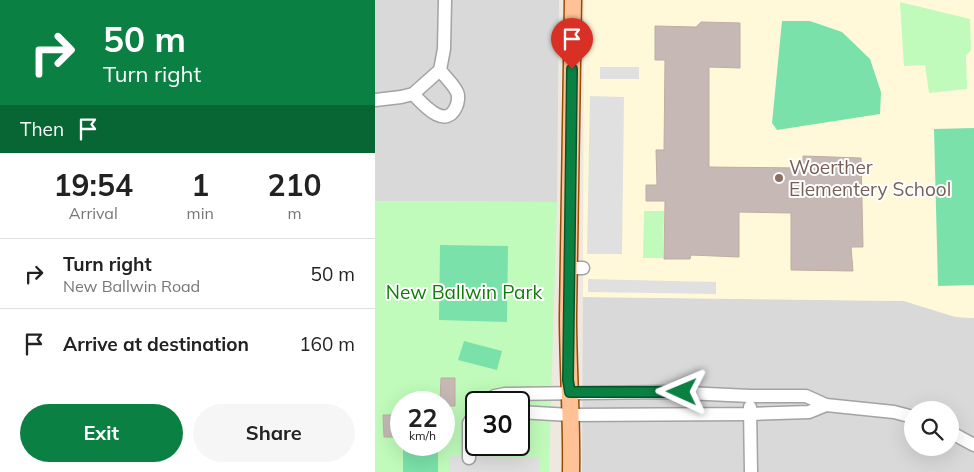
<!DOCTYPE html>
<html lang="en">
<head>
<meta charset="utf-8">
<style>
	body { margin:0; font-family:Mulish,sans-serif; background:#f6f6f6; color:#222; height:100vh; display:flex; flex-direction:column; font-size:19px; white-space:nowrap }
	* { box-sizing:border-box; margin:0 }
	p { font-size:16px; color:#767676 }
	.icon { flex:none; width:28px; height:28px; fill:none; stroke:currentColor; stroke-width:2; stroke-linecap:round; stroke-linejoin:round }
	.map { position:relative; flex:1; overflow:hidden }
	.details { display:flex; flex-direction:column; background:#fff; width:375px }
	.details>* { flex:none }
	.banner { background:#0b8043; color:#fff; overflow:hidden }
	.fabs { position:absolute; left:529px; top:401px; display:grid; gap:10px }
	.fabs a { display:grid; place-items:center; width:55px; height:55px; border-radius:50%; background:#fff; box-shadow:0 5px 20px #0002; font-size:25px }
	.speed { position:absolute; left:15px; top:391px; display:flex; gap:10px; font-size:25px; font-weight:700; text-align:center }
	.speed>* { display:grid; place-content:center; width:65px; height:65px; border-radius:50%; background:#fff; box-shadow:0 5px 20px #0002; line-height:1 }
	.speed small { font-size:12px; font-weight:400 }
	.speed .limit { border:2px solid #111; border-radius:8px; background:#fff; color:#111 }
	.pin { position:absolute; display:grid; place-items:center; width:42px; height:42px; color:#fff; margin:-51px -21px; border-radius:50% 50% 50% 0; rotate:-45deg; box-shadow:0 0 5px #0007 }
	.pin .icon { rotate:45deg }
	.me { position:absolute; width:55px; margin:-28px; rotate:271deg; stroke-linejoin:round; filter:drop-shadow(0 0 4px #0008) }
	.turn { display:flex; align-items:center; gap:18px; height:105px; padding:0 20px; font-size:22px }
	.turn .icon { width:65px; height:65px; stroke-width:2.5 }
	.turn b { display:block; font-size:35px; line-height:42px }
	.then { display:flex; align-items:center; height:48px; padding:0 20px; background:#0003; gap:10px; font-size:19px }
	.eta { display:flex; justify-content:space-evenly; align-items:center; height:85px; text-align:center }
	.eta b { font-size:30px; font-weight:700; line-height:35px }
	.button { display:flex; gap:10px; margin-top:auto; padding:10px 20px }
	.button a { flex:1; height:58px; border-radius:30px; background:#0b8043; color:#fff; font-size:20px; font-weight:700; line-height:58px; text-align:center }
	.button a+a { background:#f6f6f6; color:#222 }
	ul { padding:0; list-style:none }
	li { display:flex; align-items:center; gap:15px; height:70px; padding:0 20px; border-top:1px solid #e0e0e0 }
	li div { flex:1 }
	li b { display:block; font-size:19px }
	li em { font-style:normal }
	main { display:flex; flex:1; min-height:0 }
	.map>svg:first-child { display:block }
	.residential { fill:#dad9d9; fill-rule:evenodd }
	.education { fill:#fff9da }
	.park { fill:#c0fbbb; fill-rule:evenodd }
	.pitch { fill:#7be1aa }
	.parking { fill:#e0e0e0 }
	.building { fill:#c6b9b5; stroke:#c0aca3 }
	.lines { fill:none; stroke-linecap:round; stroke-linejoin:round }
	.minor-casing { stroke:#a3a3a3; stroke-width:15 }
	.major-casing { stroke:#954c00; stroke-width:19 }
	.minor { stroke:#fff; stroke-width:12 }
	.major { stroke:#ffc196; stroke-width:16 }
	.route-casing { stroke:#07532c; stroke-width:12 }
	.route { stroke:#0b8043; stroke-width:9 }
	.education-dot { fill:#8d6e63; stroke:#fff; stroke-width:2 }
	.labels { text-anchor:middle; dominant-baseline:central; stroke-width:4; stroke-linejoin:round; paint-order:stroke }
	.education-label { font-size:19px; fill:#785e54; stroke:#fff; text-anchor:start }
	.park-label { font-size:19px; fill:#0f7e07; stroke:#fff }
</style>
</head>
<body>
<main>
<section class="details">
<div class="banner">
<div class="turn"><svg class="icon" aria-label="right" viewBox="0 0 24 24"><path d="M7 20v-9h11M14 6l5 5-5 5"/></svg><div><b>50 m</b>Turn right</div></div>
<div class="then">Then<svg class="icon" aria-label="arrive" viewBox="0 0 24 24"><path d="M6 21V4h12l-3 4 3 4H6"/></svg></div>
</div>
<div class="eta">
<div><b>19:54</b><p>Arrival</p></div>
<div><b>1</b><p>min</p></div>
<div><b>210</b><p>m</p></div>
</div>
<ul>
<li><svg class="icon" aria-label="right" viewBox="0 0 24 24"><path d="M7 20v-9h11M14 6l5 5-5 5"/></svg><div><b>Turn right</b><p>New Ballwin Road</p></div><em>50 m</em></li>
<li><svg class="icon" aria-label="arrive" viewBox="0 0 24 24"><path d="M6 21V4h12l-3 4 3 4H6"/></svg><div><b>Arrive at destination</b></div><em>160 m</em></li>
</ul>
<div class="button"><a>Exit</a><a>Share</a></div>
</section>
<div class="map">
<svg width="599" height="472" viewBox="0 0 599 472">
	<rect width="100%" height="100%" fill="#eee8e1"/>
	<g class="residential">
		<polygon points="0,0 184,0 182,202 0,201"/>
		<path d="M208,297L529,301L580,317L599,318V472H207ZM538,410H575V448H538Z"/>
	</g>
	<polygon class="education" points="209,0 599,0 599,318 581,317 529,301 208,297"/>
	<g class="park">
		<polygon points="525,2 595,19 596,50 591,56 592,89 554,93 550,65 529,66"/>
		<path d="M0,201L182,202L174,472H0ZM26,402H69V445H26ZM101,402H144V445H101Z"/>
		<polygon points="269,211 289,211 288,258 268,258"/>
	</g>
	<g class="pitch">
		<polygon points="407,21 435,21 467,32 495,59 506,92 505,114 402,130 397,123"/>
		<polygon points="599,128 599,285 563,286 559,129"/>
		<polygon points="65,245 133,246 132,322 64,320"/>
		<polygon points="89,341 127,351 122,370 83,360"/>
		<polygon points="28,446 63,447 63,472 28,472"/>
	</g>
	<g class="parking">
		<rect x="225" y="67" width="39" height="12"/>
		<polygon points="215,96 249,97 247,254 212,254"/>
		<polygon points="213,279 341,282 341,294 213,292"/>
		<polygon points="74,456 164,457 164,472 74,472"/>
	</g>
	<g class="building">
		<polygon points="326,22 365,23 365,68 334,67 334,167 428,168 428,156 486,158 488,247 476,247 478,271 416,270 416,213 364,212 364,257 316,255 315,259 289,259 290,201 271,201 271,185 282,185 281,150 289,150 290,60 280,60 280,26 321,27"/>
		<polygon points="66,378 80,378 80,406 69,406 69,402 65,402"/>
		<polygon points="8,415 26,415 26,437 9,437"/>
	</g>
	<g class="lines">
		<g class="minor-casing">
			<g id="minor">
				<path d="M38,94C47,103 70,131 81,107C83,103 84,96 82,92C78,84 70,77 65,70"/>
				<polyline points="0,100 26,97 38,94 65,70 69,49 70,0"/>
				<polyline points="194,268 208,268"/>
				<polyline points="111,402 120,396 130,394 290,392 375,396 431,396 451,405 519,412 538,417"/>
				<polyline points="375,407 376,472"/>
				<polyline points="144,412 195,415 375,414 434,412 451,405"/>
				<polyline points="575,432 599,445"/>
				<polyline points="94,458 94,423 101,413"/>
			</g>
		</g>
		<g class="major-casing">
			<path id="major" d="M196,472C197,420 193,368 193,316C194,211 197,105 198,0"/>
		</g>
		<use href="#minor" class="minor"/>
		<use href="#major" class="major"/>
	</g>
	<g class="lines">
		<g class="route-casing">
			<polyline id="route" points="197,69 193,380 195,392 307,392"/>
		</g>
		<use href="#route" class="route"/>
	</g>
	<circle class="education-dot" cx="404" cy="178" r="5"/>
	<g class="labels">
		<g class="education-label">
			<text x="414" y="167">Woerther<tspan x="414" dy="22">Elementery School</tspan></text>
		</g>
		<g class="park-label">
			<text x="89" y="292">New Ballwin Park</text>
		</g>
	</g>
</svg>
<div class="fabs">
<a><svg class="icon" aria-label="search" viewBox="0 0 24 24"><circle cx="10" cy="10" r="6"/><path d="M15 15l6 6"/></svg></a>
</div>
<div class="speed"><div>22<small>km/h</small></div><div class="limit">30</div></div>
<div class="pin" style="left:197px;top:69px;background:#d93025"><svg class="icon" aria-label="arrive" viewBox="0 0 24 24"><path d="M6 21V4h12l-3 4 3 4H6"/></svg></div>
<svg class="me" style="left:307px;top:392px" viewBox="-20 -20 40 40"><path d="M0-17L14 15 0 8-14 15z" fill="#0b8043" stroke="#fff" stroke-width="4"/></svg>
</div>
</main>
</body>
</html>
